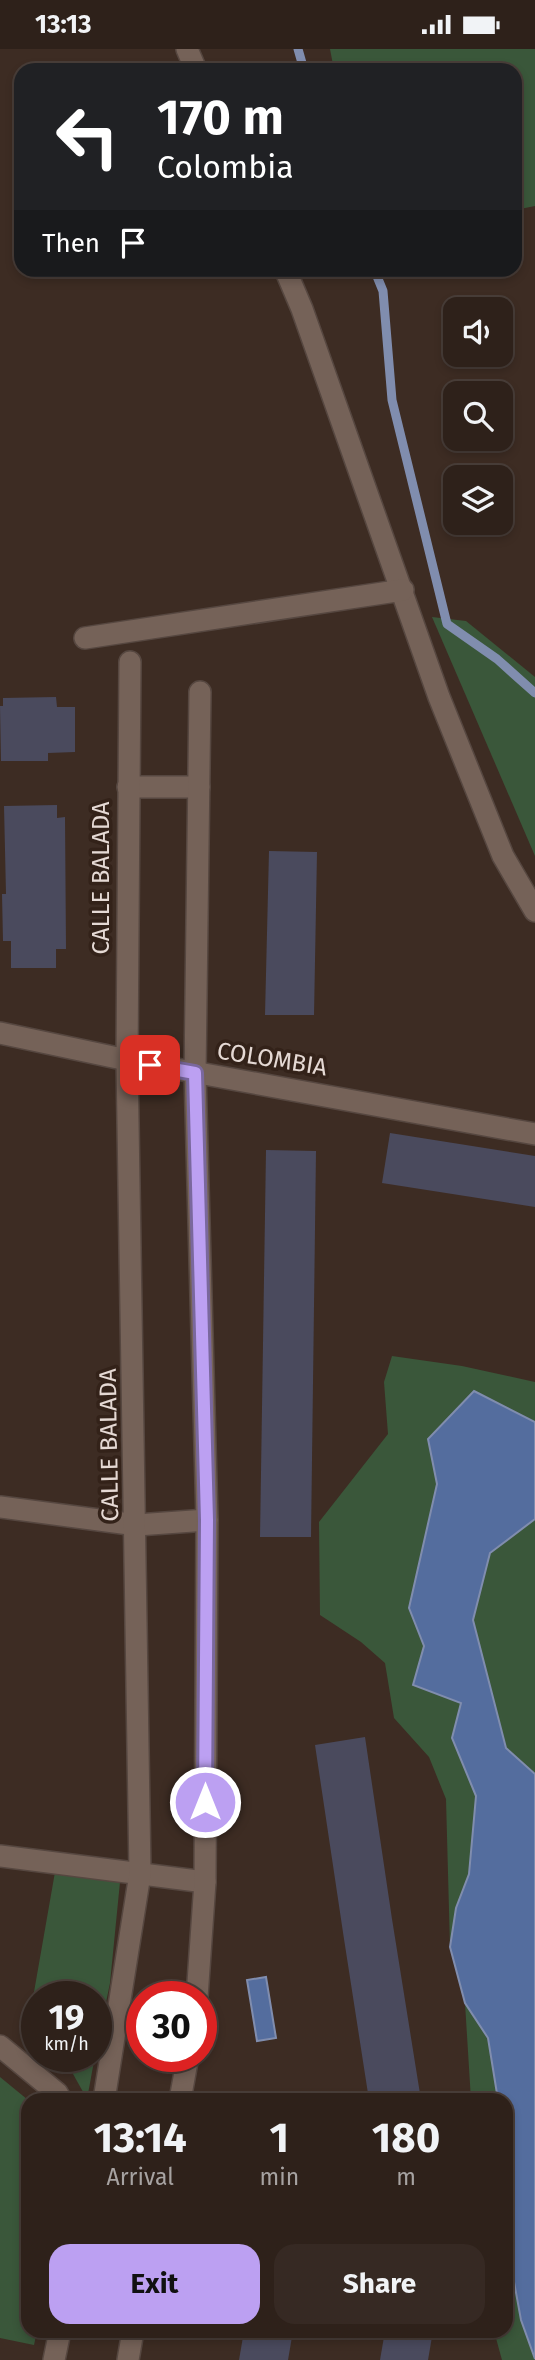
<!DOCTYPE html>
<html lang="en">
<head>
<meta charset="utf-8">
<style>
	body { margin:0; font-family:"Fira Sans",sans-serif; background:#362923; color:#f1f3f6; height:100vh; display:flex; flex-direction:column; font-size:26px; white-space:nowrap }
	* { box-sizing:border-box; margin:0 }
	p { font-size:23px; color:#a7a3a2 }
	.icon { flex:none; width:38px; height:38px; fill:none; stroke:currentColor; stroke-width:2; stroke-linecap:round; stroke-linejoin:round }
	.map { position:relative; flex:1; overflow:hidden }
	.panel { position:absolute; left:21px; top:2044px; width:492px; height:245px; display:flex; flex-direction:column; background:#2e211a; border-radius:21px; box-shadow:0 4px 10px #0003,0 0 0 2px #493e39 }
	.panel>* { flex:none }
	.top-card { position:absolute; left:14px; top:14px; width:508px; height:214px; border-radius:21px; box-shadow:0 4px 10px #0003,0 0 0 2px #493e39; background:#202124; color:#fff; overflow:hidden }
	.controls { position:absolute; left:443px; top:248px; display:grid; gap:14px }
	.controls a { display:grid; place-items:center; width:70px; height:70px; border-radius:14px; background:#2e211a; box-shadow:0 4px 10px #0003,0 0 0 2px #493e39; font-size:35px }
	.speed { position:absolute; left:21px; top:1932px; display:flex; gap:14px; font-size:35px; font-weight:700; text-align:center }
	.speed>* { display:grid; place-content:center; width:91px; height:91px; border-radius:50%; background:#2e211a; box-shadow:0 4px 10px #0003,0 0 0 2px #493e39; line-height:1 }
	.speed small { font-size:18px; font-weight:400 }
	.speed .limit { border:10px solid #d22; background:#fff; color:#111 }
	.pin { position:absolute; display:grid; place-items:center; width:60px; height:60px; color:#fff; margin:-30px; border-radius:14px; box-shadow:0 4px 10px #0006 }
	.me { position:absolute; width:77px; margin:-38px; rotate:0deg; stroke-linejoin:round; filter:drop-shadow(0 0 5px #0008) }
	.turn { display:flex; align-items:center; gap:24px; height:147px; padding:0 28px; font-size:32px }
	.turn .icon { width:91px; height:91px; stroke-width:2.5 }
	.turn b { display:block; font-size:49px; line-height:60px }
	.then { display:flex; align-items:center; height:66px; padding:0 28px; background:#0003; gap:14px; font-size:26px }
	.eta { display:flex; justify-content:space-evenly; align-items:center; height:119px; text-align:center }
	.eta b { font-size:42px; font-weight:700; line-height:49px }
	.primary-button { display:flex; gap:14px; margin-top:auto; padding:14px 28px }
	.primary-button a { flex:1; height:80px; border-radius:21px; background:#bca0f2; color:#111; font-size:28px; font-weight:700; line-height:80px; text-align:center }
	.primary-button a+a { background:#362923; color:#f1f3f6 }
	.status { display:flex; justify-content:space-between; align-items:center; height:49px; padding:0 35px; background:#2e211a; direction:ltr }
	.status svg { height:19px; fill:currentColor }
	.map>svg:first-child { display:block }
	.green { fill:#3a573a }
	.water { fill:#546d9e; stroke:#808dae; stroke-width:2 }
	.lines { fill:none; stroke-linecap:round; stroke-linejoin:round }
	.stream { stroke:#808dae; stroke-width:9 }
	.building { fill:#4a4a5d }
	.minor-casing { stroke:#564740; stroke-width:24 }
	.minor { stroke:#756258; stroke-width:21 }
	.route-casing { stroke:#7a689d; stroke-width:18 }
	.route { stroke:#bca0f2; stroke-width:12 }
	.labels { text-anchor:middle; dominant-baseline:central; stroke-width:7; stroke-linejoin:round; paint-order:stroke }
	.street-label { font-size:24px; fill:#e5d9d4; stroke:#332219 }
</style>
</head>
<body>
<div class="status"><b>13:13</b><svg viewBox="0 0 49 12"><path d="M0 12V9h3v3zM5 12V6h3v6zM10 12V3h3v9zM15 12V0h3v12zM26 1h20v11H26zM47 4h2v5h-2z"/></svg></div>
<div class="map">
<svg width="535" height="2311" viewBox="0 0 535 2311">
	<rect width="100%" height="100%" fill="#3d2c23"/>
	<g class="green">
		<polygon points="330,0 535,0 535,157 515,161 514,21 334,21"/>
		<polygon points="432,568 466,572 535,628 535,807"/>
		<polygon points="392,1307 462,1317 535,1333 535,2311 502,2311 494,2282 506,2282 506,2051 471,2051 465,1954 471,1964 456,1859 450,1898 446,1750 429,1708 394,1669 385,1614 361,1593 320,1566 319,1473 388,1385 384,1333"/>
		<polygon points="55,1823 120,1833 110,1934 96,2002 96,1948 37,1948 37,1988 27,1983"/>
		<polygon points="63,2007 95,2007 87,2050"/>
		<polygon points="0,2028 28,2051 28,2282 37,2282 34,2296 0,2289"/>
	</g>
	<g class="water">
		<polygon points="474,1342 535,1373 535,1470 490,1504 473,1571 506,1699 535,1725 535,2310 521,2271 506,2189 506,2051 498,2051 488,1989 465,1954 450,1898 456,1859 469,1825 476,1747 452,1689 461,1654 413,1636 424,1597 409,1559 437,1435 428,1390"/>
		<polygon points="266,1928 276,1989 257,1992 247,1931"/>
	</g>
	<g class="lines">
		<g class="stream">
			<polyline points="298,0 304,21"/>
			<polyline points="374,220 383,242 392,351 447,575 497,610 535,644"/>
		</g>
	</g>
	<g class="building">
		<polygon points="56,648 57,658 75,658 75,703 48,704 48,712 1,712 0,657 3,657 3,649"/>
		<polygon points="57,756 57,769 65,768 66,900 56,900 56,919 11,919 11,892 3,892 2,845 6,845 4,757"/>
		<polygon points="269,802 317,803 314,966 265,966"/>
		<polygon points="390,1084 535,1107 535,1158 382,1134"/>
		<polygon points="266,1101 316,1102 311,1488 260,1488"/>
		<polygon points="365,1688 392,1870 421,2051 369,2051 344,1890 315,1696"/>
		<polygon points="244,2282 293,2282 288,2311 239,2311"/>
		<polygon points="385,2282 433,2282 428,2311 380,2311"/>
	</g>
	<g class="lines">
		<g class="minor-casing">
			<g id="minor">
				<polyline points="187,0 196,21"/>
				<polyline points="285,220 302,260 439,648 503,807 535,862"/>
				<polyline points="85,589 403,541"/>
				<polyline points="128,738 199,738"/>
				<polyline points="0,984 127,1011 535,1085"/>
				<polyline points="0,1458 137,1476 207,1471"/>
				<polyline points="0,1807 205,1833"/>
				<polyline points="197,1948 205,1833 207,1471 195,1024 200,643"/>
				<polyline points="0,1997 57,2044 61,2051"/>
				<polyline points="104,2051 140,1825 127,1011 130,613"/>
				<polyline points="180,2051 188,2007"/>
				<polyline points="54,2311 60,2282"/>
				<polyline points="128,2311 133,2282"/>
			</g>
		</g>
		<use href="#minor" class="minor"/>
	</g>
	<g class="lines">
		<g class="route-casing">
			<polyline id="route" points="150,1016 195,1024 207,1471 205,1753"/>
		</g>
		<use href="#route" class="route"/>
	</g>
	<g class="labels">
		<g class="street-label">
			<text transform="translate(101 829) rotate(-90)">CALLE BALADA</text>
			<text transform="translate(272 1010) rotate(9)">COLOMBIA</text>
			<text transform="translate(109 1396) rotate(-91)">CALLE BALADA</text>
		</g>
	</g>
</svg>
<div class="controls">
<a><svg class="icon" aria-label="sound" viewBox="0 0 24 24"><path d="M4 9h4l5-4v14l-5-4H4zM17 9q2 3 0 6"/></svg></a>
<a><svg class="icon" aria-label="search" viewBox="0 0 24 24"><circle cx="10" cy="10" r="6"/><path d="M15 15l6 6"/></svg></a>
<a><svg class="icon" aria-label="layers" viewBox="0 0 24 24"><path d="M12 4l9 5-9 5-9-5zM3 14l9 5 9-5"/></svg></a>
</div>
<div class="speed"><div>19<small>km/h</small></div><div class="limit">30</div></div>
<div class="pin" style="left:150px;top:1016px;background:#d93025"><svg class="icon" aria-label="arrive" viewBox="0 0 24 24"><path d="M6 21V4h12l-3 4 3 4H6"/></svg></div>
<svg class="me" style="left:205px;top:1753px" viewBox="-20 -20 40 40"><circle r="17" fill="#bca0f2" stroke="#fff" stroke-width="3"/><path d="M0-11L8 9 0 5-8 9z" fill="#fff"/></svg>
<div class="top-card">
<div class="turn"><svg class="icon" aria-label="left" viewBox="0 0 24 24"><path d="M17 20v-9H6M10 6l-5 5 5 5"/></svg><div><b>170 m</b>Colombia</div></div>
<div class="then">Then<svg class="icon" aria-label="arrive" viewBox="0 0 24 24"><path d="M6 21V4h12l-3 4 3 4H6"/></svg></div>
</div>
<section class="panel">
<div class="eta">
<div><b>13:14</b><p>Arrival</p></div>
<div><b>1</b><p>min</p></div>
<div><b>180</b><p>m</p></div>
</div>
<div class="primary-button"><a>Exit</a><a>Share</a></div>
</section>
</div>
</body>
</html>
